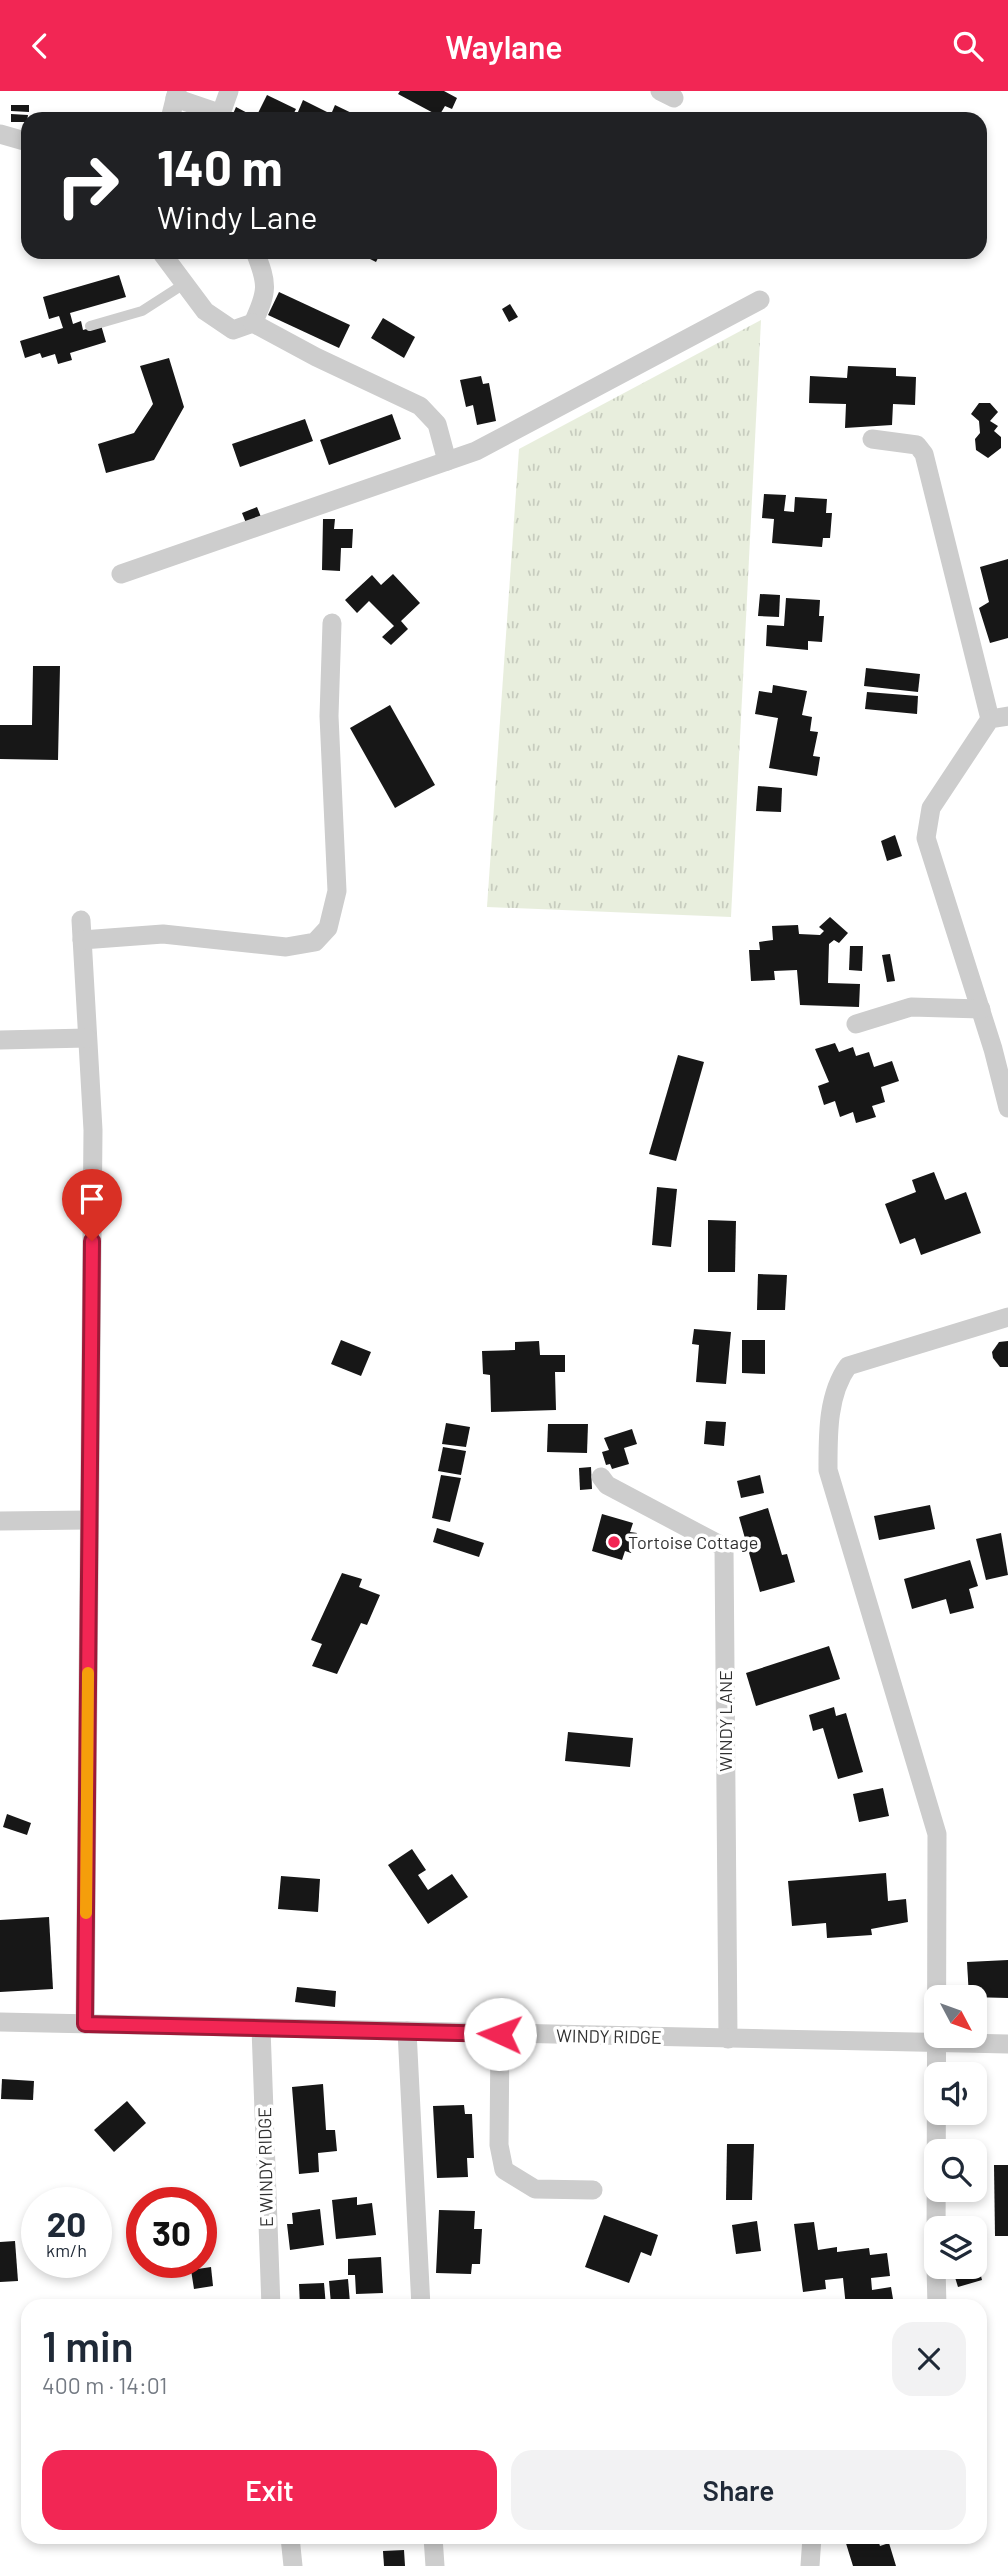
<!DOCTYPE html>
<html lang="en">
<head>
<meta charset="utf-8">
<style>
	body { margin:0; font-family:Barlow,sans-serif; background:#f2f2f3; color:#1f2937; height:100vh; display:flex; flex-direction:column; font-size:26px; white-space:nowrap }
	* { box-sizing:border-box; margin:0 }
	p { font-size:23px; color:#747a83 }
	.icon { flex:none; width:38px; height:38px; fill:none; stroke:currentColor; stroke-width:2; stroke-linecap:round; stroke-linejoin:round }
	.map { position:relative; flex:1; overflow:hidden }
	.panel { position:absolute; left:21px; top:2208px; width:966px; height:245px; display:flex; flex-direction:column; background:#fff; border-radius:21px; box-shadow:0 4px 10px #0003 }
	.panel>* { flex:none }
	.hud { position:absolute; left:21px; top:21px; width:966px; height:147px; border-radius:21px; box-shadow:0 4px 10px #0003; background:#202124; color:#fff; overflow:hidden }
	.needle { width:46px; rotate:131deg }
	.tools { position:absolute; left:924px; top:1894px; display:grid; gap:14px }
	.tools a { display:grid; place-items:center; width:63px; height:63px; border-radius:14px; background:#fff; box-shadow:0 4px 10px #0003; font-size:35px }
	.speed { position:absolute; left:21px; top:2096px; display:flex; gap:14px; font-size:35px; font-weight:700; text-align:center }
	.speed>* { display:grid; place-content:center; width:91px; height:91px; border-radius:50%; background:#fff; box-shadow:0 4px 10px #0003; line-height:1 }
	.speed small { font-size:18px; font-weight:400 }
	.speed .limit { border:10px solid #d22; background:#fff; color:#111 }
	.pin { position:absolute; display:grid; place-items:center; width:60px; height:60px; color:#fff; margin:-72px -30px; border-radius:50% 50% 50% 0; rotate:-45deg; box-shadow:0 0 7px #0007 }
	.pin .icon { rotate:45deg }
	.me { position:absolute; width:77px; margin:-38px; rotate:272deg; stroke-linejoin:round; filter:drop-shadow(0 0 5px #0008) }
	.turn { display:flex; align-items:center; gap:24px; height:147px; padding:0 21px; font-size:32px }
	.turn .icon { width:91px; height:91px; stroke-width:2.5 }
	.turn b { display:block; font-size:49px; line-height:60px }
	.round { display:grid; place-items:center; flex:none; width:74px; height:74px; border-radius:21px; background:#f2f2f3 }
	.headline { display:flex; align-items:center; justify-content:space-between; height:119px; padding:0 21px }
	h1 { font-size:42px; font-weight:600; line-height:52px }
	.action { display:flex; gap:14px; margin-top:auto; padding:14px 21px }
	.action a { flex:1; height:80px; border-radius:21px; background:#f22654; color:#fff; font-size:28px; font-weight:600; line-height:80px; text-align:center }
	.action a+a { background:#f2f2f3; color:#1f2937 }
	header { display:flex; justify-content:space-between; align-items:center; height:91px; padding:0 21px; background:#f22654; color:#fff; font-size:32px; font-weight:600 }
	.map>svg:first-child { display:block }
	.grass { fill:url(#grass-tufts) }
	.building { fill:#171717 }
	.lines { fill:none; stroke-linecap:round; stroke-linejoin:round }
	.lane { stroke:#cdcdcd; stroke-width:10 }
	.street { stroke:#cdcdcd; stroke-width:19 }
	.route-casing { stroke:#9d1937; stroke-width:18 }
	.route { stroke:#f22654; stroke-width:12 }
	.slow { stroke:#f59e0b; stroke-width:12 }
	.poi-dot { fill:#f22654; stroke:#fff; stroke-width:2.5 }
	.labels { text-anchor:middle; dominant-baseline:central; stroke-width:7; stroke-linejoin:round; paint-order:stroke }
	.poi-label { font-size:18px; fill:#303030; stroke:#fff; text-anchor:start }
	.street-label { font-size:18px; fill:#303030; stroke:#fff }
</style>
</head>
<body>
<header><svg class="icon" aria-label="back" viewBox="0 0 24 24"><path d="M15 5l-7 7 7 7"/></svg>Waylane<svg class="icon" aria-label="search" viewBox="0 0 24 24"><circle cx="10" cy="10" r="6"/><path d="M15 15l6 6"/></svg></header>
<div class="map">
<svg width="1008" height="2475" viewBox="0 0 1008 2475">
	<defs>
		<pattern id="grass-tufts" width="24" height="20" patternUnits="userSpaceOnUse" patternTransform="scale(1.75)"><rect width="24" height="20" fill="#e8eedd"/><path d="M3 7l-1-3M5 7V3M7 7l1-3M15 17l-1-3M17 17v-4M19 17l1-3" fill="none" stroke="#c7ccbe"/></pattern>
	</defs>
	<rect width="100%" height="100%" fill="#fff"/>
	<polygon class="grass" points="761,229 731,826 487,816 519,358"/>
	<g class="building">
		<polygon points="400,0 444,0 457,7 452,18 445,15 439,25 398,3"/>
		<polygon points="267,4 296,18 291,28 265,28 257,24"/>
		<polygon points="303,9 329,22 327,28 295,28"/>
		<polygon points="11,14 29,14 29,21 11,20"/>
		<polygon points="335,14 364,28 329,28"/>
		<polygon points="236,16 259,28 223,28 227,20 233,23"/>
		<polygon points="11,23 28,24 27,31 11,31"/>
		<polygon points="356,161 381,161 376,171"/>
		<polygon points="119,184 126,206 70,222 73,233 81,230 83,239 101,234 106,251 70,262 72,269 58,273 55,263 42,267 40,262 25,267 20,250 63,237 59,225 49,228 43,206"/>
		<polygon points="279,201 350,234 339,257 268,224"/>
		<polygon points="510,213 518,226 509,231 502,218"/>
		<polygon points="383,227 415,246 404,267 371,247"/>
		<polygon points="169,267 184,316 154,369 106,382 98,353 134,342 153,313 140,275"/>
		<polygon points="848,275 896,277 896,285 916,286 915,314 893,313 892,334 845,337 846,313 809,312 810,285 847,287"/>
		<polygon points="481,285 483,293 489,292 496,330 477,334 473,314 466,316 460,289"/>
		<polygon points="979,312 990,312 998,321 990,330 998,335 994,340 1001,346 1001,357 988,367 976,359 975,348 980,342 979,330 971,323"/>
		<polygon points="392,323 401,348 329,374 320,349"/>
		<polygon points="305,328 313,350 240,376 232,353"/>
		<polygon points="764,403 786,404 784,420 794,421 795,406 827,408 826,422 832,422 830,447 823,447 822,456 772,452 774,428 762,427"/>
		<polygon points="257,416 261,426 246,432 242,422"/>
		<polygon points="323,428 335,428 334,438 353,438 352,457 341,457 340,480 322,479"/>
		<polygon points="1008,468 1008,547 990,552 979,517 989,511 980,476"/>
		<polygon points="393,483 420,512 401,530 408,538 391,554 382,546 394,535 369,510 357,522 345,509 372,484 381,494"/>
		<polygon points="760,503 780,504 779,526 758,525"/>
		<polygon points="786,507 820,509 819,525 824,525 822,551 808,550 808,559 766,555 767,534 784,535"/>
		<polygon points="33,575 60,575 58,669 0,668 0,634 32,634"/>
		<polygon points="866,577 920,583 918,601 864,595"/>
		<polygon points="773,594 807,600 802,624 812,626 810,640 818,641 813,665 820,666 817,685 769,677 778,627 755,623 759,600 772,602"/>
		<polygon points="867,601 918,605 917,623 865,618"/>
		<polygon points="390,614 435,694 395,717 350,637"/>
		<polygon points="758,695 782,697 781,721 756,720"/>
		<polygon points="895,744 902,765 887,770 881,750"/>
		<polygon points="830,826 848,842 839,852 834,849 829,853 828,892 860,893 859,916 800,914 797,879 774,880 775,889 751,890 749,859 760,859 759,851 773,849 772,835 798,834 799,843 820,844 824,840 819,836"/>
		<polygon points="850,855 863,855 862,880 849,879"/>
		<polygon points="890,863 895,890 887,891 882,864"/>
		<polygon points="835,952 839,961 853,956 856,965 869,961 874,976 892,970 899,990 881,996 885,1011 872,1015 876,1026 856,1032 853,1021 840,1026 835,1010 824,1014 818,995 829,991 815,958"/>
		<polygon points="678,964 704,971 676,1070 649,1063"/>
		<polygon points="934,1081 945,1109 966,1101 981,1142 921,1164 915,1147 900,1153 885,1113 916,1101 912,1089"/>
		<polygon points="657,1096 677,1098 671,1156 652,1154"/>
		<polygon points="708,1129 736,1130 735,1181 708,1181"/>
		<polygon points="758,1183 787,1184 785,1219 757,1219"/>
		<polygon points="694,1238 731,1241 726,1293 696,1291 699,1254 692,1253"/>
		<polygon points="341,1249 371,1261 361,1285 331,1273"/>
		<polygon points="742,1249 765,1249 765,1283 742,1282"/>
		<polygon points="539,1250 540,1264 565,1264 565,1281 555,1281 556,1319 491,1321 490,1284 483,1283 482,1260 515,1259 515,1251"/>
		<polygon points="1008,1250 1008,1276 1000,1276 993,1267 992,1261 999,1251"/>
		<polygon points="706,1330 726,1331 724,1355 704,1353"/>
		<polygon points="446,1332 470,1336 466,1356 442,1353"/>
		<polygon points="548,1333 588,1333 587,1362 547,1361"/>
		<polygon points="632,1338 637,1353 624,1357 629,1373 612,1378 610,1373 606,1374 602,1361 609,1359 604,1347"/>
		<polygon points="443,1356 466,1360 461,1384 438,1380"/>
		<polygon points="591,1376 592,1398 580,1399 579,1377"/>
		<polygon points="441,1384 461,1387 450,1431 432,1427"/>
		<polygon points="760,1384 764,1402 741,1407 737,1390"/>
		<polygon points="930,1414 935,1438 879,1449 874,1425"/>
		<polygon points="768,1417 782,1464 787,1463 795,1491 760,1501 739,1426"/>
		<polygon points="602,1423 633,1432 630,1441 637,1442 631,1462 625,1460 622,1469 592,1460"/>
		<polygon points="437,1437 484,1452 479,1466 433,1451"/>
		<polygon points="1001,1442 1008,1484 986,1489 976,1448"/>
		<polygon points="970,1469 978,1495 969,1498 974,1517 950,1523 946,1508 912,1518 904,1488"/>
		<polygon points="342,1482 362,1488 359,1496 380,1504 367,1534 361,1532 337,1583 312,1575 322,1553 311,1549"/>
		<polygon points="829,1555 840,1588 756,1615 746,1582"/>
		<polygon points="834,1616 836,1625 846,1622 863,1681 838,1688 823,1637 813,1640 809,1624"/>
		<polygon points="568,1641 633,1647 630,1676 565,1670"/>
		<polygon points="883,1697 889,1725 859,1731 853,1703"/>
		<polygon points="7,1723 31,1732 27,1744 3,1736"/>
		<polygon points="412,1758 426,1779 418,1784 428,1799 452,1783 468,1806 428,1833 388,1774"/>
		<polygon points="886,1782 888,1810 906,1808 908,1831 871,1838 872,1844 827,1847 826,1832 792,1835 788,1790"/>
		<polygon points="281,1785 320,1788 318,1821 278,1818"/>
		<polygon points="49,1826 53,1898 0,1901 0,1829"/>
		<polygon points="1008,1869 1008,1907 969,1906 967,1871"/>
		<polygon points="297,1896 336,1900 335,1916 295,1911"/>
		<polygon points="2,1988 34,1990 33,2009 1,2008"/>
		<polygon points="323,1993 326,2039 335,2039 337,2060 318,2062 319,2081 299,2083 292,1996"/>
		<polygon points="127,2010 146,2032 114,2061 94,2039"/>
		<polygon points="464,2014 465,2023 472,2023 474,2067 467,2067 468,2086 437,2087 433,2015"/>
		<polygon points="727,2053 754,2053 752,2109 726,2109"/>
		<polygon points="994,2074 1008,2074 1008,2145 995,2145"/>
		<polygon points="357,2106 357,2114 372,2112 376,2144 336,2148 332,2109"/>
		<polygon points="320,2118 324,2154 290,2159 287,2133 293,2133 292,2122"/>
		<polygon points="439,2119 475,2120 474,2138 482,2138 480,2173 472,2173 471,2183 436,2182"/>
		<polygon points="604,2124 658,2144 651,2165 641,2161 629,2192 585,2176"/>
		<polygon points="757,2130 761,2160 736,2163 732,2134"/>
		<polygon points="814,2131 818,2159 837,2156 837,2161 869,2157 870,2164 887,2162 890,2185 871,2187 872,2199 891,2196 894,2214 846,2216 843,2187 825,2189 826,2198 803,2201 794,2133"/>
		<polygon points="15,2150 18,2190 0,2191 0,2151"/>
		<polygon points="381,2166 383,2202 356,2203 355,2184 348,2184 348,2168"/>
		<polygon points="978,2173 982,2189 958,2196 953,2180"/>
		<polygon points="211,2176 213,2195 194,2198 191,2179"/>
		<polygon points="348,2188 350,2212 331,2213 329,2190"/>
		<polygon points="324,2192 326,2216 300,2216 299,2193"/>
		<polygon points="844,2446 877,2446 880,2455 889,2452 896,2475 853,2475"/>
		<polygon points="404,2459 405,2475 384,2475 383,2460"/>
	</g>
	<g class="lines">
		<polyline class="lane" points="90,235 142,220 184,193"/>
		<g class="street">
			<polyline points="660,0 674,7"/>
			<polyline points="175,7 219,22"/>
			<polyline points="170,28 177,0"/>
			<polyline points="219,28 229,0"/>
			<polyline points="0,43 28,51"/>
			<path d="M161,161L205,220L233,239L253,232C268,200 268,193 255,161"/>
			<polyline points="253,232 316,266 420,315 437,333 447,370"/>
			<polyline points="872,348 917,354 924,363 990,628"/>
			<polyline points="121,483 476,360 760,209"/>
			<polyline points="1008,625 990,628 931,717 926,747 993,958 1008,1017"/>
			<polyline points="81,829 93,1039 85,1933"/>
			<polyline points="82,849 163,843 286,856 315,851 328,837 337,800 329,625 332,532"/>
			<polyline points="856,933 911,916 981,918"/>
			<polyline points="0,949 87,947"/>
			<polyline points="601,1386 607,1394 724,1456 728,1948"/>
			<polyline points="0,1430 89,1429"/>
			<polyline points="0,1931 1008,1953"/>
			<polyline points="261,1937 271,2216"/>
			<polyline points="407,1940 421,2216"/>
			<polyline points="500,1943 499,2054 504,2079 535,2098 593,2099"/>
			<path d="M936,2173L937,1743L828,1379C828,1345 827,1304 848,1275L1008,1226"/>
			<polyline points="936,2175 937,2216"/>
			<polyline points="290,2446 293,2475"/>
			<polyline points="433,2446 435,2475"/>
			<polyline points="810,2475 812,2446"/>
		</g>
	</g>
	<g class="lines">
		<g class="route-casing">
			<polyline id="route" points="92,1150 85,1933 500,1943"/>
		</g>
		<use href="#route" class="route"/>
		<polyline class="slow" points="86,1822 88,1582"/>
	</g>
	<circle class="poi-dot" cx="614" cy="1451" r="7"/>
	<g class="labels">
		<g class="poi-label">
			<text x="628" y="1451">Tortoise Cottage</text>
		</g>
		<g class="street-label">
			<text transform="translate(725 1630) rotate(-90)">WINDY LANE</text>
			<text transform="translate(609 1945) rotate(1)">WINDY RIDGE</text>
			<text transform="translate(265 2076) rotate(-91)">E WINDY RIDGE</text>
		</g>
	</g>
</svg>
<div class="tools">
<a><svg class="needle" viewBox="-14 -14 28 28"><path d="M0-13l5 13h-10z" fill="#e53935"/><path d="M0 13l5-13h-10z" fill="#747a83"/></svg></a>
<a><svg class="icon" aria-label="sound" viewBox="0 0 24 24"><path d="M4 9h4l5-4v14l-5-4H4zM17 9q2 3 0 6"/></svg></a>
<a><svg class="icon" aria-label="search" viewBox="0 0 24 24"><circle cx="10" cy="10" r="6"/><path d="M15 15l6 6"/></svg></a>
<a><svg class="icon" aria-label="layers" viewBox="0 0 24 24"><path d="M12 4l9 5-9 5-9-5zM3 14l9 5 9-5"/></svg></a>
</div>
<div class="speed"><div>20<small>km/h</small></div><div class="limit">30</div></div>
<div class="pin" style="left:92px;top:1150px;background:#d93025"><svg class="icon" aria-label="arrive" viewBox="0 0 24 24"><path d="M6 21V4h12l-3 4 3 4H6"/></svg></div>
<svg class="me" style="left:500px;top:1943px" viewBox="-20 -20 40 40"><circle r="19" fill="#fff"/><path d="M0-13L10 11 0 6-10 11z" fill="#f22654"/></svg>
<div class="hud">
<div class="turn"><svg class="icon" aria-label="right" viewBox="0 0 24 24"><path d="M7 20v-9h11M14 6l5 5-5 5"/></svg><div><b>140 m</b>Windy Lane</div></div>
</div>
<section class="panel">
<div class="headline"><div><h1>1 min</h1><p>400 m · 14:01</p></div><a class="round"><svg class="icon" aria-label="close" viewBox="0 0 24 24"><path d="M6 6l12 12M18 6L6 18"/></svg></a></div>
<div class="action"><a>Exit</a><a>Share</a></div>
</section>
</div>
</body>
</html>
